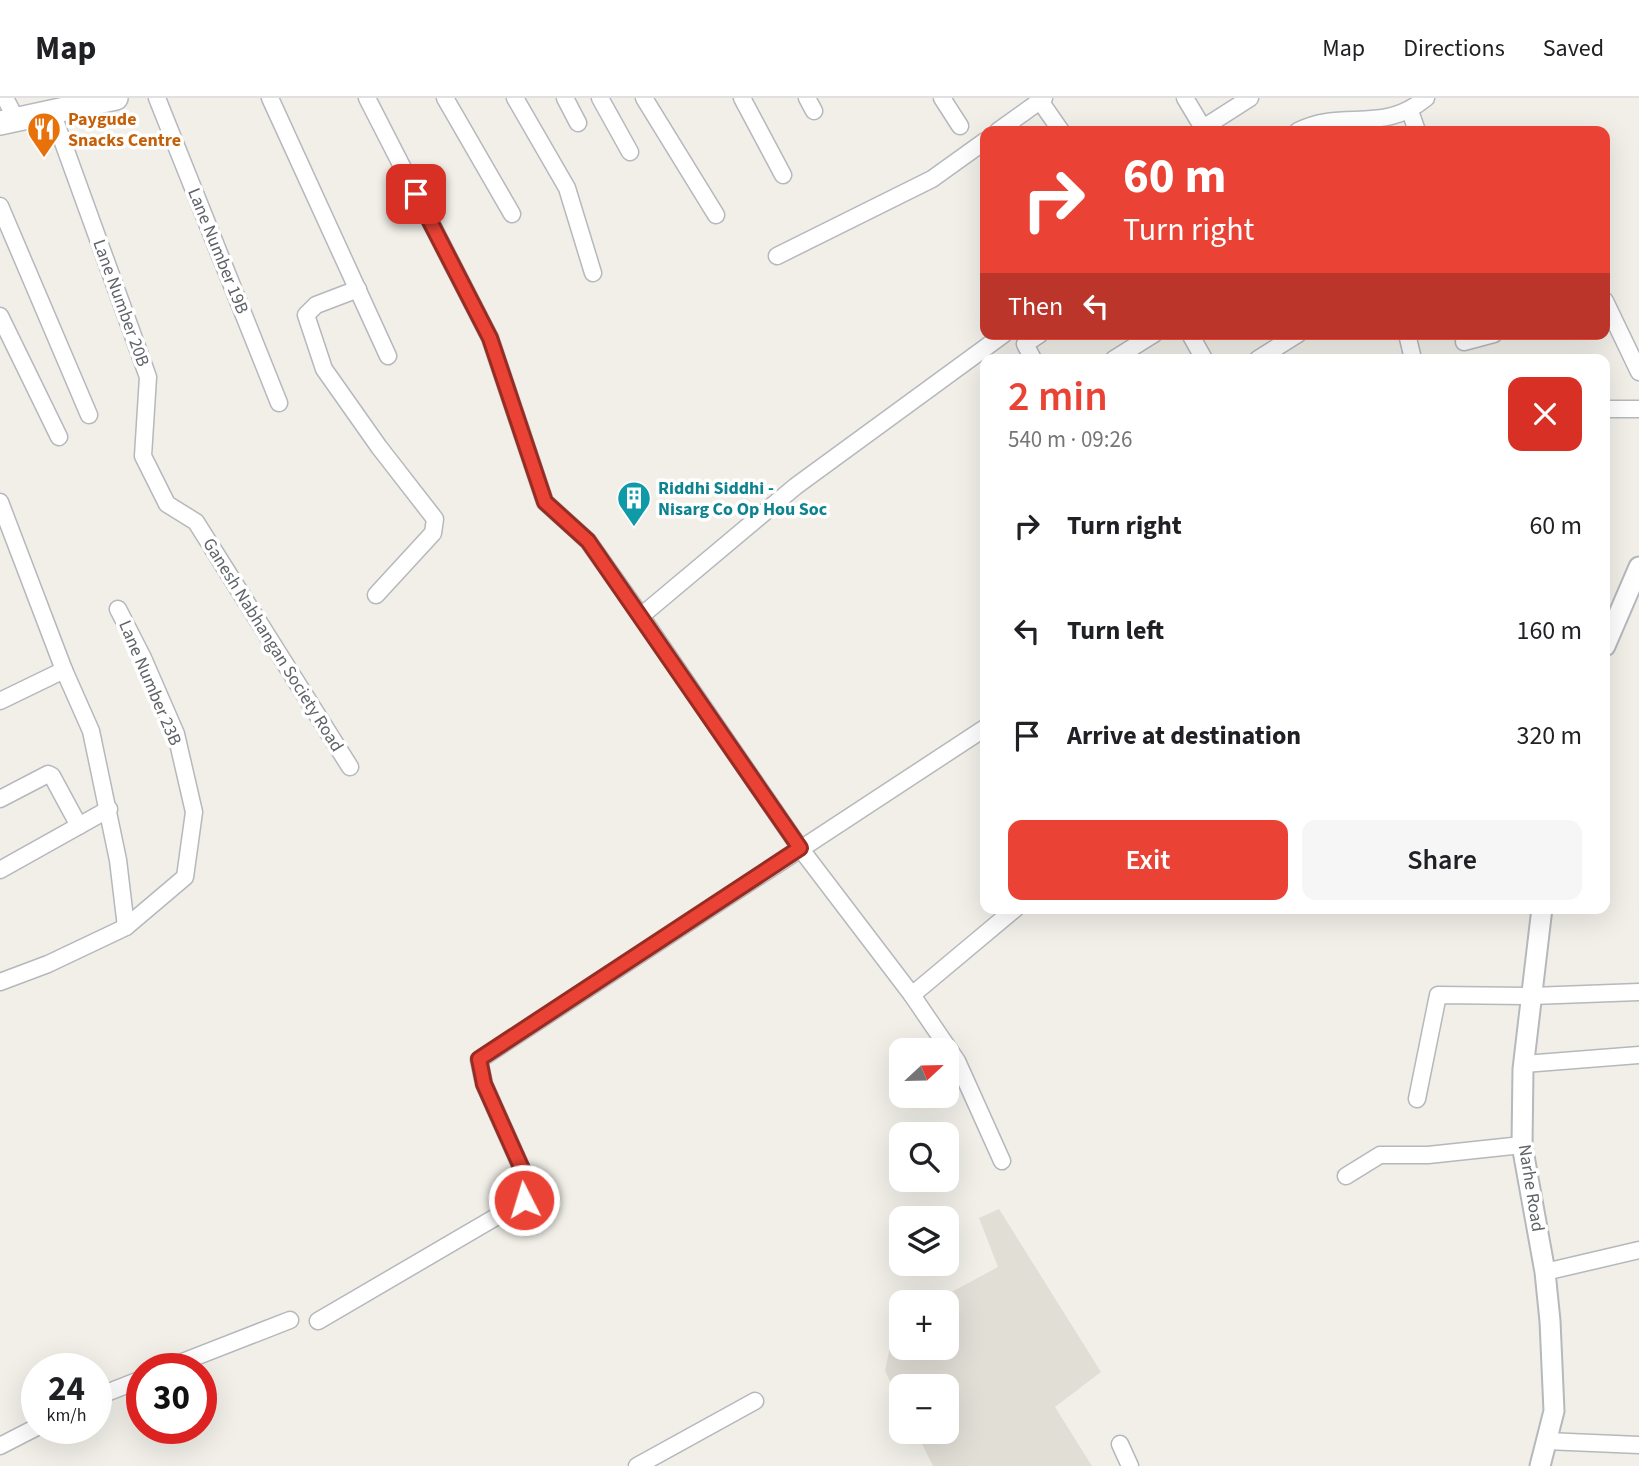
<!DOCTYPE html>
<html lang="en">
<head>
<meta charset="utf-8">
<style>
	body { margin:0; font-family:"Source Sans 3",sans-serif; background:#f6f6f6; color:#202124; height:100vh; display:flex; flex-direction:column; font-size:26px; white-space:nowrap }
	* { box-sizing:border-box; margin:0 }
	p { font-size:23px; color:#757577 }
	.icon { flex:none; width:38px; height:38px; fill:none; stroke:currentColor; stroke-width:2; stroke-linecap:round; stroke-linejoin:round }
	.map { position:relative; flex:1; overflow:hidden }
	.sheet { position:absolute; left:980px; top:256px; width:630px; height:560px; display:flex; flex-direction:column; background:#fff; border-radius:14px; box-shadow:0 7px 28px #0002 }
	.sheet>* { flex:none }
	.banner { position:absolute; left:980px; top:28px; width:630px; height:214px; border-radius:14px; box-shadow:0 7px 28px #0002; background:#ea4335; color:#fff; overflow:hidden }
	.needle { width:46px; rotate:68deg }
	.fabs { position:absolute; left:889px; top:940px; display:grid; gap:14px }
	.fabs a { display:grid; place-items:center; width:70px; height:70px; border-radius:14px; background:#fff; box-shadow:0 7px 28px #0002; font-size:35px }
	.speed { position:absolute; left:21px; top:1255px; display:flex; gap:14px; font-size:35px; font-weight:700; text-align:center }
	.speed>* { display:grid; place-content:center; width:91px; height:91px; border-radius:50%; background:#fff; box-shadow:0 7px 28px #0002; line-height:1 }
	.speed small { font-size:18px; font-weight:400 }
	.speed .limit { border:10px solid #d22; background:#fff; color:#111 }
	.pin { position:absolute; display:grid; place-items:center; width:60px; height:60px; color:#fff; margin:-30px; border-radius:14px; box-shadow:0 4px 10px #0006 }
	.me { position:absolute; width:77px; margin:-38px; rotate:355deg; stroke-linejoin:round; filter:drop-shadow(0 0 5px #0008) }
	.turn { display:flex; align-items:center; gap:24px; height:147px; padding:0 28px; font-size:32px }
	.turn .icon { width:91px; height:91px; stroke-width:2.5 }
	.turn b { display:block; font-size:49px; line-height:60px }
	.then { display:flex; align-items:center; height:66px; padding:0 28px; background:#0003; gap:14px; font-size:26px }
	.round { display:grid; place-items:center; flex:none; width:74px; height:74px; border-radius:14px; background:#f6f6f6 }
	.summary { display:flex; align-items:center; justify-content:space-between; height:119px; padding:0 28px }
	h1 { font-size:42px; font-weight:600; line-height:52px; color:#ea4335 }
	.primary-button { display:flex; gap:14px; margin-top:auto; padding:14px 28px }
	.primary-button a { flex:1; height:80px; border-radius:14px; background:#ea4335; color:#fff; font-size:28px; font-weight:600; line-height:80px; text-align:center }
	.primary-button a+a { background:#f6f6f6; color:#202124 }
	ul { padding:0; list-style:none }
	li { display:flex; align-items:center; gap:21px; height:105px; padding:0 28px }
	li div { flex:1 }
	li b { display:block; font-size:26px }
	li em { font-style:normal }
	header { display:flex; align-items:center; gap:42px; box-sizing:border-box; height:98px; padding:0 35px; background:#fff; border-bottom:2px solid #e0e0e0 }
	header strong { font-size:33px }
	nav { display:flex; gap:38px; margin-inline-start:auto; font-size:24px }
	.map>svg:first-child { display:block }
	.education { fill:#e1ded6 }
	.lines { fill:none; stroke-linecap:round; stroke-linejoin:round }
	.minor-casing { stroke:#b5b8bc; stroke-width:19 }
	.tertiary-casing { stroke:#b5b8bc; stroke-width:23 }
	.secondary-casing { stroke:#b6babf; stroke-width:26 }
	.minor { stroke:#fff; stroke-width:16 }
	.tertiary { stroke:#fff; stroke-width:19 }
	.secondary { stroke:#fff; stroke-width:23 }
	.route-casing { stroke:#982c22; stroke-width:18 }
	.route { stroke:#ea4335; stroke-width:12 }
	.labels { text-anchor:middle; dominant-baseline:central; stroke-width:7; stroke-linejoin:round; paint-order:stroke }
	.food-label { font-size:18px; font-weight:bold; fill:#c56008; stroke:#fff; text-anchor:start }
	.street-label { font-size:18px; fill:#5f6368; stroke:#fff }
	.culture-label { font-size:18px; font-weight:bold; fill:#0d838f; stroke:#fff; text-anchor:start }
</style>
</head>
<body>
<header>
<strong>Map</strong>
<nav><a>Map</a><a>Directions</a><a>Saved</a></nav>
</header>
<div class="map">
<svg width="1639" height="1368" viewBox="0 0 1639 1368">
	<rect width="100%" height="100%" fill="#f1efe8"/>
	<polygon class="education" points="999,1111 1101,1274 1055,1309 1092,1368 933,1368 916,1334 947,1334 947,1288 901,1288 901,1305 885,1273 895,1224 901,1221 901,1250 947,1250 947,1204 933,1204 998,1169 979,1120"/>
	<g class="lines">
		<g class="minor-casing">
			<g id="minor">
				<polyline points="5,0 16,21"/>
				<polyline points="157,0 279,305"/>
				<polyline points="270,0 388,258"/>
				<polyline points="367,0 490,240 545,404 588,443 641,518 796,388 1004,236"/>
				<polyline points="445,0 512,116"/>
				<polyline points="515,0 567,90 593,175"/>
				<polyline points="565,0 578,25"/>
				<polyline points="600,0 630,54"/>
				<polyline points="644,0 716,117"/>
				<polyline points="742,0 783,77"/>
				<polyline points="807,0 814,13"/>
				<polyline points="942,0 960,28"/>
				<polyline points="1038,0 1061,33"/>
				<polyline points="1185,0 1203,30 1250,0"/>
				<polyline points="1410,13 1417,33"/>
				<polyline points="52,14 148,279 143,358 167,406 196,424 350,669"/>
				<polyline points="998,33 1044,0"/>
				<path d="M1298,33C1344,10 1381,37 1426,0"/>
				<polyline points="0,108 89,317"/>
				<polyline points="777,158 932,81 985,43"/>
				<polyline points="358,191 316,207 306,217 324,271 379,349 435,421 433,435 376,497"/>
				<polyline points="1605,203 1639,274"/>
				<polyline points="0,218 59,339"/>
				<polyline points="1190,236 1204,261"/>
				<polyline points="1407,236 1413,261"/>
				<polyline points="1464,244 1494,236"/>
				<polyline points="1033,261 1025,246 1040,236"/>
				<polyline points="1114,261 1154,236"/>
				<polyline points="1258,261 1298,236"/>
				<polyline points="1605,311 1639,311"/>
				<polyline points="0,404 64,572 91,633 118,762 126,829"/>
				<polyline points="641,518 800,750 912,897 957,963 1002,1063"/>
				<polyline points="0,603 64,572"/>
				<polyline points="0,701 48,676 52,678 79,728"/>
				<polyline points="0,772 109,711"/>
				<polyline points="0,884 48,866 126,829 185,779 194,714 176,636 143,560 118,511"/>
				<polyline points="912,897 1016,810"/>
				<polyline points="1524,966 1639,957"/>
				<polyline points="1417,1001 1438,897 1532,898 1639,894"/>
				<polyline points="1346,1078 1380,1057 1428,1057 1522,1047"/>
				<polyline points="1545,1174 1639,1152"/>
				<polyline points="318,1223 525,1102 530,1089 484,986 479,962 985,630"/>
				<polyline points="167,1270 290,1222"/>
				<polyline points="96,1299 142,1281"/>
				<polyline points="1546,1343 1639,1347"/>
				<polyline points="1120,1346 1130,1368"/>
				<polyline points="0,1348 37,1329"/>
				<polyline points="637,1368 755,1303"/>
			</g>
		</g>
		<g class="tertiary-casing">
			<g id="tertiary">
				<polyline points="1605,548 1639,469"/>
				<polyline points="1540,1368 1554,1313 1550,1223 1545,1174 1522,1047 1523,971 1542,810"/>
			</g>
		</g>
		<g class="secondary-casing">
			<polyline id="secondary" points="0,25 116,0"/>
		</g>
		<use href="#minor" class="minor"/>
		<use href="#tertiary" class="tertiary"/>
		<use href="#secondary" class="secondary"/>
	</g>
	<g class="lines">
		<g class="route-casing">
			<polyline id="route" points="416,96 490,240 545,404 588,443 800,750 479,961 484,986 530,1089 524,1102"/>
		</g>
		<use href="#route" class="route"/>
	</g>
	<defs>
		<g id="restaurant-pin" transform="scale(1.75)"><path d="M0 17L-7.5 6A9.5 9.5 0 1 1 7.5 6Z" fill="#e8710a" stroke="#fff"/><path d="M-5-6h1v4h1v-4h1v4h1v-4h1v5L-1.5 .5V6h-2V.5L-5-1ZM5-6V6H3V1.5H1.5Q1.5-4 5-6Z" fill="#fff"/></g>
		<g id="building-pin" transform="scale(1.75)"><path d="M0 17L-7.5 6A9.5 9.5 0 1 1 7.5 6Z" fill="#0f9aa8" stroke="#fff"/><path d="M-4-6H4V6H1V3H-1V6H-4ZM-2.5-4.3h1.7v1.8h-1.7ZM.8-4.3h1.7v1.8H.8ZM-2.5-1h1.7V.8h-1.7ZM.8-1h1.7V.8H.8Z" fill="#fff"/></g>
	</defs>
	<g fill-rule="evenodd">
		<use href="#restaurant-pin" x="44" y="31"/>
		<use href="#building-pin" x="634" y="400"/>
	</g>
	<g class="labels">
		<g class="food-label">
			<text x="68" y="21">Paygude<tspan x="68" dy="21">Snacks Centre</tspan></text>
		</g>
		<g class="street-label">
			<text transform="translate(218 153) rotate(68)">Lane Number 19B</text>
			<text transform="translate(121 205) rotate(70)">Lane Number 20B</text>
			<text transform="translate(273 547) rotate(58)">Ganesh Nabhangan Society Road</text>
			<text transform="translate(150 585) rotate(67)">Lane Number 23B</text>
			<text transform="translate(1531 1090) rotate(81)">Narhe Road</text>
		</g>
		<g class="culture-label">
			<text x="658" y="390">Riddhi Siddhi -<tspan x="658" dy="21">Nisarg Co Op Hou Soc</tspan></text>
		</g>
	</g>
</svg>
<div class="fabs">
<a><svg class="needle" viewBox="-14 -14 28 28"><path d="M0-13l5 13h-10z" fill="#e53935"/><path d="M0 13l5-13h-10z" fill="#757577"/></svg></a>
<a><svg class="icon" aria-label="search" viewBox="0 0 24 24"><circle cx="10" cy="10" r="6"/><path d="M15 15l6 6"/></svg></a>
<a><svg class="icon" aria-label="layers" viewBox="0 0 24 24"><path d="M12 4l9 5-9 5-9-5zM3 14l9 5 9-5"/></svg></a>
<a>+</a>
<a>−</a>
</div>
<div class="speed"><div>24<small>km/h</small></div><div class="limit">30</div></div>
<div class="pin" style="left:416px;top:96px;background:#d93025"><svg class="icon" aria-label="arrive" viewBox="0 0 24 24"><path d="M6 21V4h12l-3 4 3 4H6"/></svg></div>
<svg class="me" style="left:524px;top:1102px" viewBox="-20 -20 40 40"><circle r="17" fill="#ea4335" stroke="#fff" stroke-width="3"/><path d="M0-11L8 9 0 5-8 9z" fill="#fff"/></svg>
<div class="banner">
<div class="turn"><svg class="icon" aria-label="right" viewBox="0 0 24 24"><path d="M7 20v-9h11M14 6l5 5-5 5"/></svg><div><b>60 m</b>Turn right</div></div>
<div class="then">Then<svg class="icon" aria-label="left" viewBox="0 0 24 24"><path d="M17 20v-9H6M10 6l-5 5 5 5"/></svg></div>
</div>
<section class="sheet">
<div class="summary"><div><h1>2 min</h1><p>540 m · 09:26</p></div><a class="round" style="background:#d93025;color:#fff"><svg class="icon" aria-label="close" viewBox="0 0 24 24"><path d="M6 6l12 12M18 6L6 18"/></svg></a></div>
<ul>
<li><svg class="icon" aria-label="right" viewBox="0 0 24 24"><path d="M7 20v-9h11M14 6l5 5-5 5"/></svg><div><b>Turn right</b></div><em>60 m</em></li>
<li><svg class="icon" aria-label="left" viewBox="0 0 24 24"><path d="M17 20v-9H6M10 6l-5 5 5 5"/></svg><div><b>Turn left</b></div><em>160 m</em></li>
<li><svg class="icon" aria-label="arrive" viewBox="0 0 24 24"><path d="M6 21V4h12l-3 4 3 4H6"/></svg><div><b>Arrive at destination</b></div><em>320 m</em></li>
</ul>
<div class="primary-button"><a>Exit</a><a>Share</a></div>
</section>
</div>
</body>
</html>
